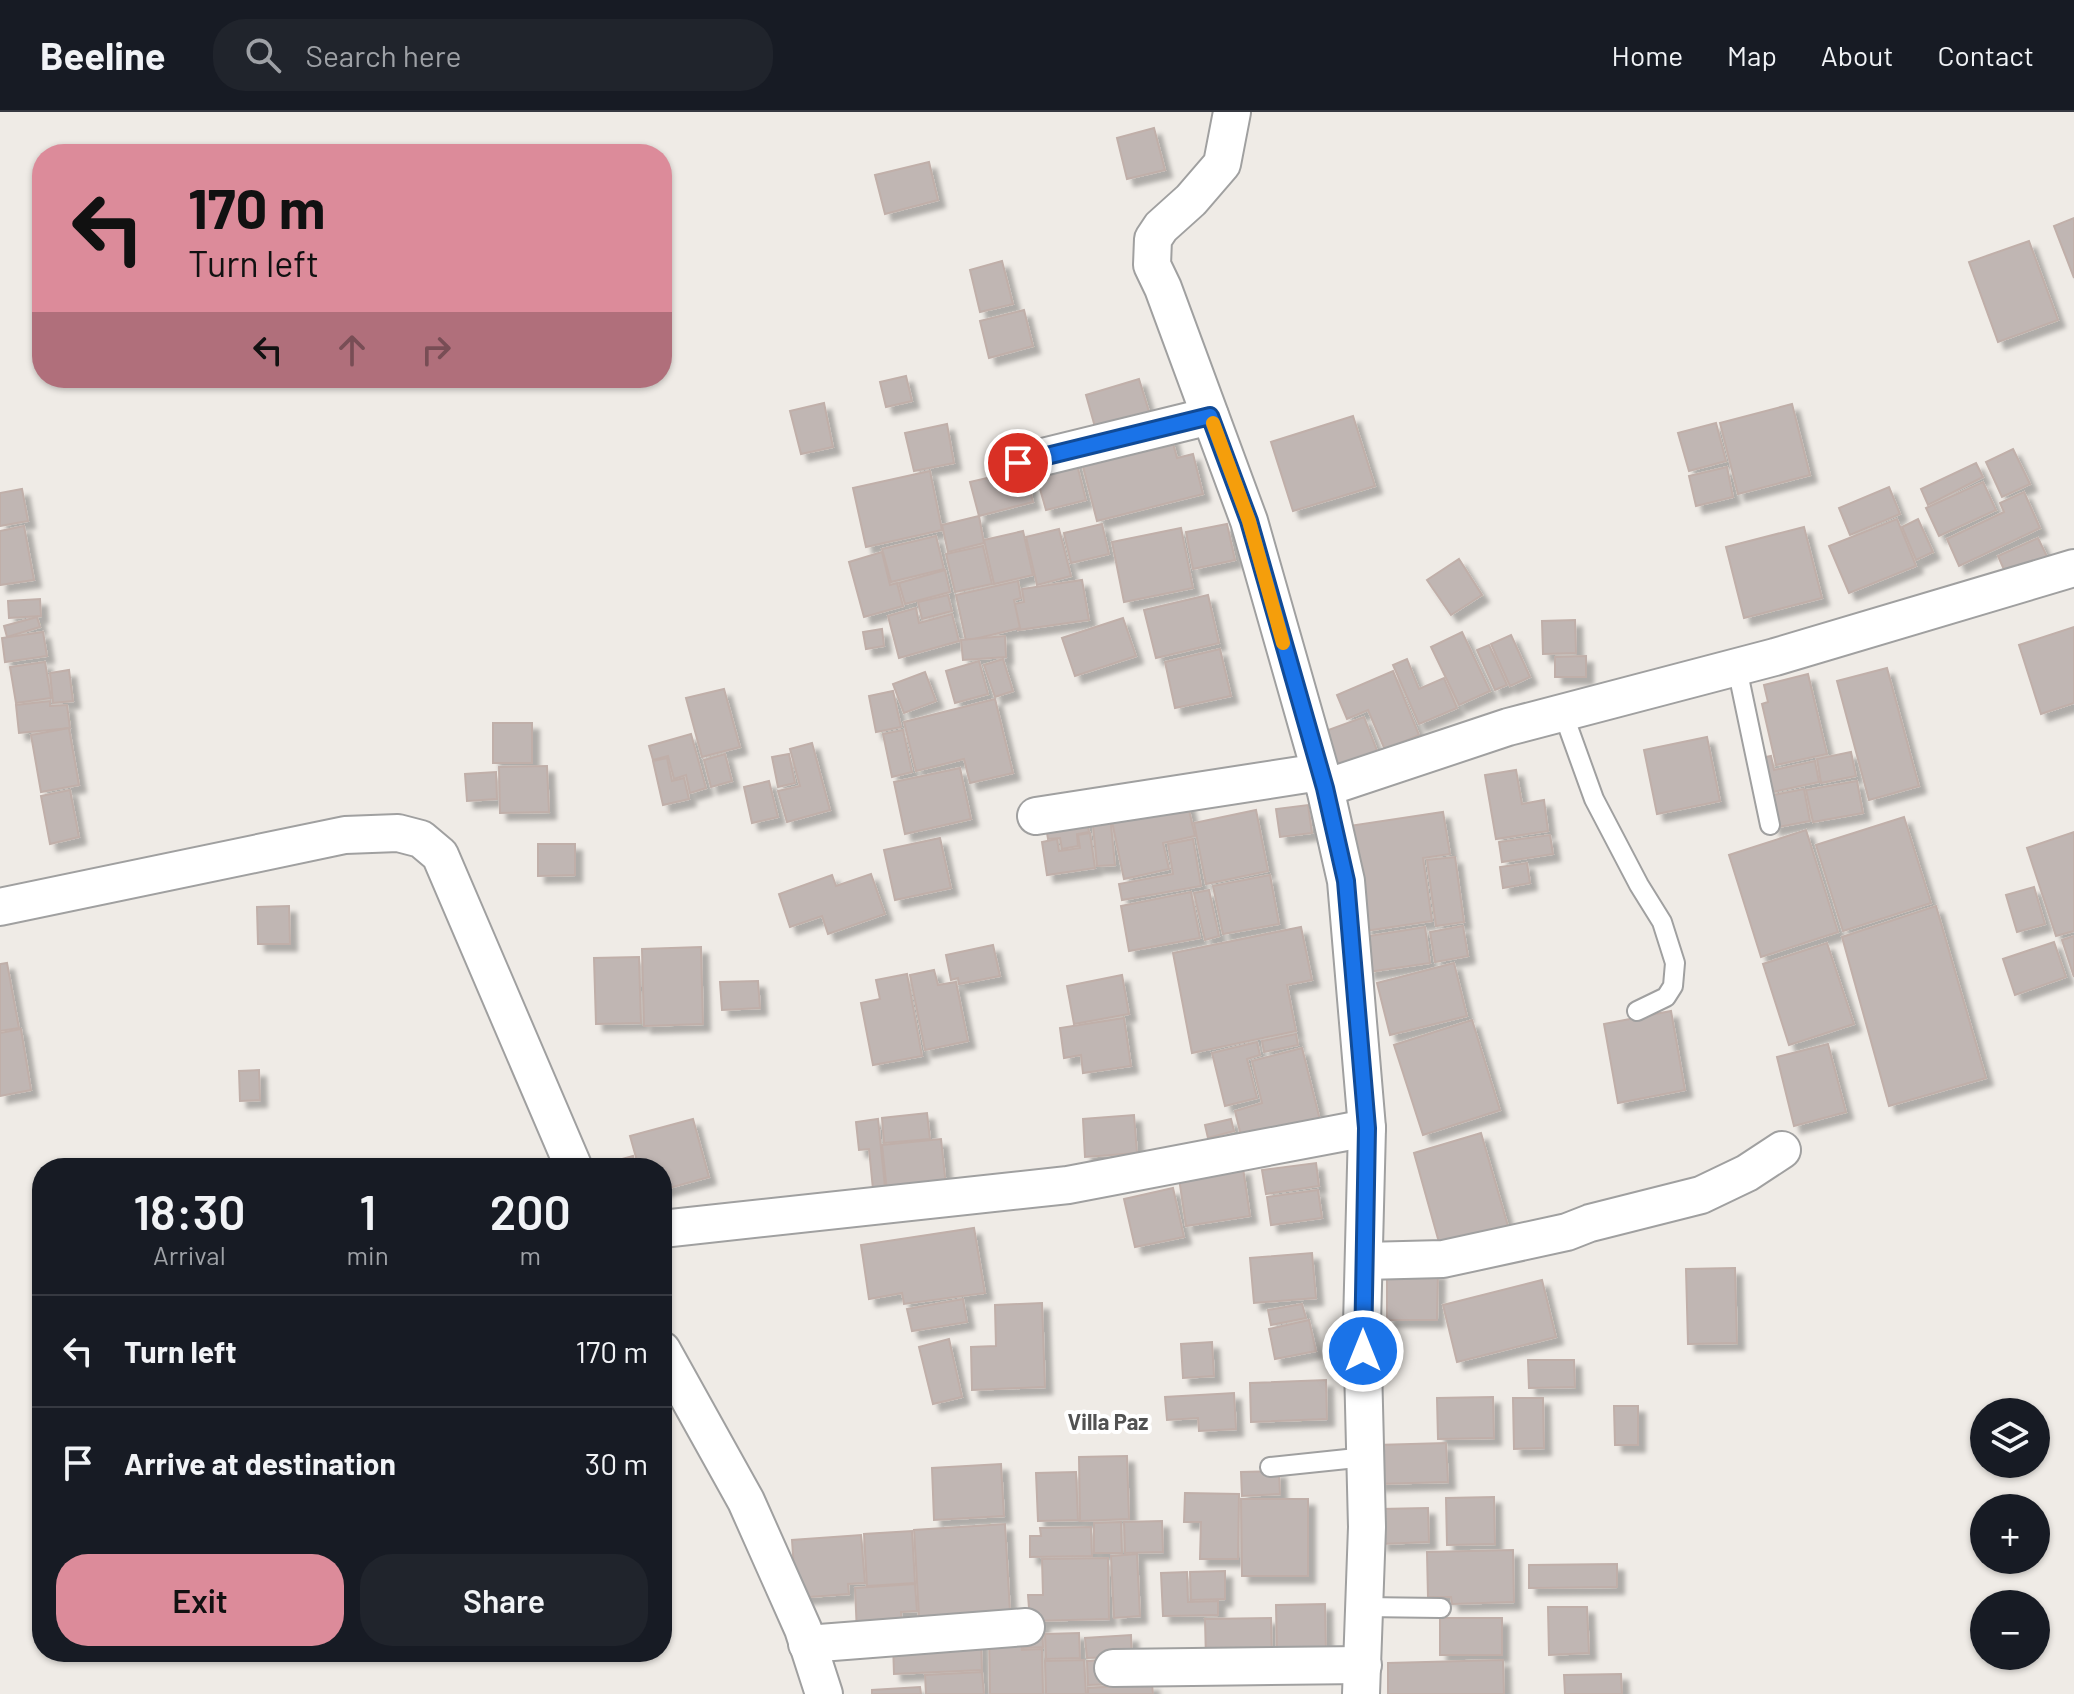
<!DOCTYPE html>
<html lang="en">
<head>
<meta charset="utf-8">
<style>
	body { margin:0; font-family:Barlow,sans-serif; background:#20242c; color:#f1f3f6; height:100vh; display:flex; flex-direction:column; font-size:30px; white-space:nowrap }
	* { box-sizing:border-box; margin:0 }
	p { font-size:26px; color:#9ea1a6 }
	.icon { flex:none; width:44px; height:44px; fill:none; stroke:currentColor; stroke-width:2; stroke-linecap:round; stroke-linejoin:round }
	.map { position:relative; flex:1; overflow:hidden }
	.sheet { position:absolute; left:32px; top:1046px; width:640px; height:504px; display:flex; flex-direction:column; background:#171b24; border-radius:32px; box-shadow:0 2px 6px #0004 }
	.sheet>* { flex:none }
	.hud { position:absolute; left:32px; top:32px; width:640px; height:244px; border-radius:32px; box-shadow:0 2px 6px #0004; background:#dc8b9a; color:#111; overflow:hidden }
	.fabs { position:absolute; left:1970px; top:1286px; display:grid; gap:16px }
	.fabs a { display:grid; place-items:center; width:80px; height:80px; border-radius:50%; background:#171b24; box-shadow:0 2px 6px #0004; font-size:40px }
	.pin { position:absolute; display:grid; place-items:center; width:68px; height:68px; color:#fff; margin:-34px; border:4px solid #fff; border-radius:50%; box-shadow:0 2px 8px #0007 }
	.me { position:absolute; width:88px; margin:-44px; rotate:0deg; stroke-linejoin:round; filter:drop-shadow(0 0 6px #0008) }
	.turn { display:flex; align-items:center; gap:28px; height:168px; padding:0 24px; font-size:36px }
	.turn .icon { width:104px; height:104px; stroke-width:2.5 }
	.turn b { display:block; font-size:56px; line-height:68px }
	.lanes { display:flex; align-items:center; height:76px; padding:0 24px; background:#0003; justify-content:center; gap:40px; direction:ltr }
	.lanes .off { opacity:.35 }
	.eta { display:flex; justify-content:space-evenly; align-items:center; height:136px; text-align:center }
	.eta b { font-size:48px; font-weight:600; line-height:56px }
	.cta { display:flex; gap:16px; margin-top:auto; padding:16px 24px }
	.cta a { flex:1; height:92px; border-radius:32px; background:#dc8b9a; color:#111; font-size:32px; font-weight:600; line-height:92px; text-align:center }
	.cta a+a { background:#20242c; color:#f1f3f6 }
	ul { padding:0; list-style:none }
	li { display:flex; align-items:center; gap:24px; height:112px; padding:0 24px; border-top:2px solid #363941 }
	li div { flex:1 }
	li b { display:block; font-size:30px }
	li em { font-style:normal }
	header { display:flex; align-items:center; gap:48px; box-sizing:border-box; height:112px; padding:0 40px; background:#171b24; border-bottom:2px solid #363941 }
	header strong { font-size:38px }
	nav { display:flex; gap:44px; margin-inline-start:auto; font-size:28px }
	.search { width:560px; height:72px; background:#20242c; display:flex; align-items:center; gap:20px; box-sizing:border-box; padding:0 28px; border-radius:32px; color:#9ea1a6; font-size:30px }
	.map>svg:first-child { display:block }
	.building { fill:#c0b6b3; stroke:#c0afa9; stroke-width:2; filter:url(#shadow) }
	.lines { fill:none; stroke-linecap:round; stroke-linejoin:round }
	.service-casing { stroke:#a0a0a0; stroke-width:22 }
	.minor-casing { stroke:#a0a0a0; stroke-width:40 }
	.service { stroke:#fff; stroke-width:18 }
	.minor { stroke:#fff; stroke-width:36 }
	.route-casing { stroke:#114b97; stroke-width:20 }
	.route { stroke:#1a73e8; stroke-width:14 }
	.slow { stroke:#f59e0b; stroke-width:14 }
	.labels { text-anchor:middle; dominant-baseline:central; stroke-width:8; stroke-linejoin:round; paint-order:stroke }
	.neighbourhood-label { font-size:22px; font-weight:bold; fill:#525252; stroke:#fff }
</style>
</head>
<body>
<header>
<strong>Beeline</strong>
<div class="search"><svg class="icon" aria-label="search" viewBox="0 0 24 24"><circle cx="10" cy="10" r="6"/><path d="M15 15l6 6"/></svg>Search here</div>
<nav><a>Home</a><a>Map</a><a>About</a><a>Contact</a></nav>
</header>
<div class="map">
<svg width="2074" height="1582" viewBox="0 0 2074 1582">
	<defs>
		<filter id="shadow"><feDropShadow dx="7" dy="7" stdDeviation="2" flood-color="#0004"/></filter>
	</defs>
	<rect width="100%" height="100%" fill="#efebe6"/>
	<g class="building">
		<polygon points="1154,16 1165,58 1127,67 1117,26"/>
		<polygon points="929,50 938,88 885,102 875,63"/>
		<polygon points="2074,106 2074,166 2054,114"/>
		<polygon points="2029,129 2058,208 1998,230 1969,150"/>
		<polygon points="1002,149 1013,192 980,200 970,158"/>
		<polygon points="1024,198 1033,234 989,246 980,209"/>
		<polygon points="906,264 912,289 886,295 880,270"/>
		<polygon points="1139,267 1151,306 1097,322 1086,283"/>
		<polygon points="824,291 833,335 801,342 790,299"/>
		<polygon points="1792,292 1810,363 1738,382 1720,311"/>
		<polygon points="1353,304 1375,374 1293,399 1271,330"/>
		<polygon points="1716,311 1726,349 1689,359 1678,321"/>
		<polygon points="947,312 954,351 914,359 905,321"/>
		<polygon points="1171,324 1177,346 1193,342 1203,382 1097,409 1081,347"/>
		<polygon points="2013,337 2030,372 2002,385 1986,350"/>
		<polygon points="1075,345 1086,388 1046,398 1034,356"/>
		<polygon points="1976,351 1983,365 1928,393 1921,377"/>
		<polygon points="1727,355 1733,385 1696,394 1689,364"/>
		<polygon points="1025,357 1033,390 979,404 970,370"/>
		<polygon points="930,359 942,418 866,435 853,376"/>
		<polygon points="1983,370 1996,398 1939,424 1926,396"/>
		<polygon points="1889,375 1900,402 1850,423 1839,396"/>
		<polygon points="22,377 28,409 0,414 0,381"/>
		<polygon points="2024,380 2040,416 1959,454 1947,427 2004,400 2000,391"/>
		<polygon points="979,404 984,431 948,440 942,413"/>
		<polygon points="1897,407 1916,454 1849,481 1829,434"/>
		<polygon points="1918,407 1933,440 1916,448 1902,415"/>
		<polygon points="1102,412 1109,442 1071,451 1064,421"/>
		<polygon points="1227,412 1235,448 1193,457 1186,420"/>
		<polygon points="24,414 34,468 0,473 0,419"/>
		<polygon points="1804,415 1822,486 1744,506 1726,435"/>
		<polygon points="1181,416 1193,476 1124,490 1112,430"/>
		<polygon points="1059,417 1071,464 1037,473 1026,425"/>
		<polygon points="1023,419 1033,463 994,472 984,428"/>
		<polygon points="936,424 944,457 891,470 882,437"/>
		<polygon points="2038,426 2050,451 2009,469 1998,444"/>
		<polygon points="983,434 992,472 955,480 946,442"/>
		<polygon points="882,440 890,473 897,471 903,494 864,505 849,450"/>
		<polygon points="1459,447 1482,483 1451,503 1427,468"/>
		<polygon points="945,458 950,480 905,492 899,471"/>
		<polygon points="1082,468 1089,508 1018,518 1014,492 1024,490 1022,477"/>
		<polygon points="1018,469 1021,486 1014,488 1020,516 966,529 956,483"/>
		<polygon points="948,483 952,499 922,507 918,490"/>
		<polygon points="1208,483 1219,531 1156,546 1144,498"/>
		<polygon points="40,487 41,504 9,506 8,489"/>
		<polygon points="916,496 919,511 952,502 959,529 899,546 888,504"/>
		<polygon points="37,505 40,515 7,525 4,514"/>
		<polygon points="1123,506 1136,544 1075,564 1062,526"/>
		<polygon points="1575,508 1576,541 1543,542 1542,509"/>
		<polygon points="2074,515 2074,591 2041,602 2019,533"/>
		<polygon points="882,517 884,534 866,537 863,520"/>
		<polygon points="43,520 47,544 5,550 2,526"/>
		<polygon points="1462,520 1490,579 1459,593 1431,535"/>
		<polygon points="1511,523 1530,565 1510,574 1491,532"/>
		<polygon points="1005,524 1006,545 963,548 961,528"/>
		<polygon points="1489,533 1507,573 1495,578 1477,538"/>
		<polygon points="1220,537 1231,584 1175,596 1165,550"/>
		<polygon points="1586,544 1586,565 1555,565 1555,545"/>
		<polygon points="1003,547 1013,579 995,585 984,553"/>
		<polygon points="1407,547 1419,577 1444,566 1457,596 1419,612 1393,553"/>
		<polygon points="979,549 988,582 955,591 946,559"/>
		<polygon points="45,550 51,586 16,591 10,555"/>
		<polygon points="1887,556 1919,674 1869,688 1837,569"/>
		<polygon points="69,558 73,589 53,591 50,561"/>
		<polygon points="1393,559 1419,623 1385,638 1368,598 1347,607 1337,583"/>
		<polygon points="925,560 936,589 904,601 893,572"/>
		<polygon points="1808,562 1827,642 1776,653 1762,592 1768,590 1764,573"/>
		<polygon points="724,577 740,635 702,645 686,586"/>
		<polygon points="893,579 901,615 876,620 869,584"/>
		<polygon points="995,587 1013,661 970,671 964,647 916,659 904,610"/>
		<polygon points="50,589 50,594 67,593 70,616 19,621 16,593"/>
		<polygon points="1364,605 1381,649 1337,665 1320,621"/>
		<rect x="493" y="611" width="39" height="40"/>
		<polygon points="69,616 79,673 41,680 31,623"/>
		<polygon points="903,618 912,660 892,665 883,622"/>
		<polygon points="691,622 706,676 690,681 686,663 674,667 668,644 653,648 649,634"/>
		<polygon points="1707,625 1720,689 1657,702 1644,638"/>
		<polygon points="812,631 830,698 787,710 778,679 800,674 790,637"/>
		<polygon points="1851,640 1856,664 1821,671 1817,647"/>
		<polygon points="725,642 732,669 711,675 704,648"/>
		<polygon points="789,642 795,671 778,675 772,645"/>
		<polygon points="1771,644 1774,658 1815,649 1819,670 1768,681 1761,646"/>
		<polygon points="667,646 672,669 684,666 689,687 663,693 653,649"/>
		<polygon points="547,654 549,700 500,701 499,655"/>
		<polygon points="960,656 971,707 905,722 894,670"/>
		<polygon points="1516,658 1522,692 1544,688 1548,719 1496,727 1485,663"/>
		<polygon points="496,660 497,687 467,689 465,662"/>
		<polygon points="769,669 778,705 752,711 744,675"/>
		<polygon points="1857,669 1863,701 1813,710 1806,678"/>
		<polygon points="1804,677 1810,709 1773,716 1768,684"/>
		<polygon points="70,678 79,725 50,732 41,684"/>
		<polygon points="1186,685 1195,724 1163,731 1169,757 1124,767 1110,700"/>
		<polygon points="1308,693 1312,721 1280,725 1276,697"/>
		<polygon points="1256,698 1268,759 1206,772 1194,711"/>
		<polygon points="1443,700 1450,742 1423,746 1432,809 1365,819 1349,714"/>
		<polygon points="1086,702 1089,720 1077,722 1078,734 1062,737 1060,726 1048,727 1045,708"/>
		<polygon points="1110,703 1115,753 1097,754 1092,704"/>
		<polygon points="1904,705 1931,791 1843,819 1816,733"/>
		<polygon points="1806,718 1838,820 1761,845 1729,743"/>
		<polygon points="2074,720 2074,819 2056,824 2027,736"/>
		<polygon points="1090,721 1095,756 1047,763 1042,730 1057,727 1059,739 1080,736 1078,723"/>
		<polygon points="1550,723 1553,742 1502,750 1499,730"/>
		<polygon points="940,726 951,776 895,788 884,738"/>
		<polygon points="1193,727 1201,774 1122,788 1119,772 1173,762 1168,732"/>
		<polygon points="538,732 575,732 575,763 538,764"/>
		<polygon points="1455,745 1464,810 1436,814 1427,748"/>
		<polygon points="1527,751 1530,771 1503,776 1500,755"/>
		<polygon points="871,762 885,802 828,822 822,804 790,815 779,782 832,763 836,774"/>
		<polygon points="1270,763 1279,812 1223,822 1213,774"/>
		<polygon points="2034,775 2045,812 2017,820 2006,783"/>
		<polygon points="1209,778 1219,824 1205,828 1194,781"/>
		<polygon points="1191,780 1200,826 1129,839 1121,794"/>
		<polygon points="289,794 290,832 258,832 257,795"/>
		<polygon points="1936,794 1986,966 1889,994 1842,825"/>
		<polygon points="1463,814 1468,844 1435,850 1430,820"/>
		<polygon points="1301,815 1312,868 1287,873 1296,919 1192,941 1173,841"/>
		<polygon points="1425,815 1430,851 1368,860 1363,825"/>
		<polygon points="2074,824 2074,865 2062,828"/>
		<polygon points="2054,830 2066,865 2015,883 2003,847"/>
		<polygon points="1827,831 1854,912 1789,933 1763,852"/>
		<polygon points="993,833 1000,864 959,872 958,866 951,868 946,843"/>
		<polygon points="701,835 703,912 644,914 642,837"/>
		<polygon points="639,845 641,911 596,912 594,846"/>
		<polygon points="7,851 19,916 0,919 0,852"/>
		<polygon points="1454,851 1467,904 1390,923 1377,871"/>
		<polygon points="934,858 938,873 956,870 968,929 925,938 910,863"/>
		<polygon points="907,862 922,944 873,953 861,891 880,887 876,868"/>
		<polygon points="1122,863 1129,902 1074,912 1067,874"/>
		<polygon points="758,869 760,896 722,898 720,870"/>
		<polygon points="1671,899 1685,978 1618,991 1604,912"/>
		<polygon points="1124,906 1131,954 1083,961 1081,943 1064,946 1060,916"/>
		<polygon points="1472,908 1500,998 1423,1023 1394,933"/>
		<polygon points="21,917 31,978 0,984 0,921"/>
		<polygon points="1296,922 1298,933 1264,940 1262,929"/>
		<polygon points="1257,930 1260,943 1247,947 1257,986 1225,994 1212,941"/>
		<polygon points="1828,932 1846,1000 1794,1014 1777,945"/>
		<polygon points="1302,936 1321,1012 1243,1032 1235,999 1262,991 1252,949"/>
		<polygon points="259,958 260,988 240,989 239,959"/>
		<polygon points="927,1001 930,1027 884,1031 882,1006"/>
		<polygon points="1134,1003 1137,1041 1085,1045 1083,1007"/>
		<polygon points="693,1007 709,1065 662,1078 662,1056 639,1056 630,1024"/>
		<polygon points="878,1007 885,1075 873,1077 869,1037 859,1038 856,1010"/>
		<polygon points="1231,1007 1234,1019 1208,1026 1205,1013"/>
		<polygon points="1481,1021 1510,1121 1442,1141 1414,1041"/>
		<polygon points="941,1027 947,1083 888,1089 882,1033"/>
		<polygon points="633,1044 636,1056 617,1056 615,1049"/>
		<polygon points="1316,1051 1319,1074 1266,1082 1262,1058"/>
		<polygon points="1243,1056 1250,1104 1186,1114 1179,1066"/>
		<polygon points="1173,1076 1184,1125 1135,1135 1124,1087"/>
		<polygon points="1318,1078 1322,1106 1271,1113 1267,1085"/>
		<polygon points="974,1116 985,1181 904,1192 902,1181 869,1187 861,1133"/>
		<polygon points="1312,1141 1316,1186 1254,1191 1250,1146"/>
		<polygon points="1735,1156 1737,1231 1688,1232 1686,1157"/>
		<polygon points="1438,1160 1437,1208 1387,1208 1387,1161"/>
		<polygon points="1542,1168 1556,1225 1457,1250 1443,1193"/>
		<polygon points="963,1187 967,1210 912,1219 907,1197"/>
		<polygon points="1042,1191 1045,1275 972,1278 971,1235 996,1234 995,1193"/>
		<polygon points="1302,1192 1306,1206 1271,1213 1268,1198"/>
		<polygon points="1309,1208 1316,1239 1275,1247 1269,1217"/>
		<polygon points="949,1227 962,1285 933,1292 919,1235"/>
		<polygon points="1212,1230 1214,1264 1183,1266 1181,1232"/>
		<polygon points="1528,1248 1574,1248 1575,1275 1529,1276"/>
		<polygon points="1326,1268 1327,1307 1251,1310 1250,1271"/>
		<polygon points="1234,1281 1236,1317 1199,1319 1198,1306 1167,1308 1165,1285"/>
		<polygon points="1493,1285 1494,1326 1438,1327 1437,1286"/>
		<polygon points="1513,1286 1543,1286 1544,1336 1514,1337"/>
		<polygon points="1614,1294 1638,1294 1638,1333 1615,1333"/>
		<polygon points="1446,1331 1448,1370 1377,1372 1376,1333"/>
		<polygon points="1127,1344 1129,1407 1080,1409 1079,1345"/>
		<polygon points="1001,1352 1004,1404 934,1408 932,1356"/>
		<polygon points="1279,1359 1280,1382 1242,1384 1241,1360"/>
		<polygon points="1076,1360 1078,1408 1038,1409 1036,1361"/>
		<polygon points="1185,1381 1239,1382 1238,1447 1200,1447 1201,1410 1184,1410"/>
		<polygon points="1494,1385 1495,1432 1447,1433 1446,1386"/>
		<polygon points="1241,1387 1308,1387 1308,1464 1242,1464"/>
		<polygon points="1428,1396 1429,1430 1381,1432 1380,1397"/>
		<polygon points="1162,1409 1163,1440 1125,1441 1124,1410"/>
		<polygon points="1121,1410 1122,1441 1094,1441 1094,1411"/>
		<polygon points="1005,1412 1010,1500 919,1505 914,1418"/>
		<polygon points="1091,1415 1092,1444 1030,1445 1030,1424 1041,1424 1040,1416"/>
		<polygon points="912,1419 915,1471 867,1474 864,1422"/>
		<polygon points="861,1423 865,1471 848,1472 849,1482 796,1486 792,1428"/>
		<polygon points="1513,1438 1514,1490 1452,1492 1451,1485 1428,1485 1427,1440"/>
		<polygon points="1137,1442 1140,1504 1114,1506 1111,1444"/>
		<polygon points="1108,1446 1109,1507 1030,1509 1028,1483 1043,1483 1042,1447"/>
		<polygon points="1617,1452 1617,1475 1529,1476 1529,1453"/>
		<polygon points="1225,1459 1225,1487 1191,1488 1190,1460"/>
		<polygon points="1187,1460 1188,1490 1218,1489 1218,1503 1163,1504 1161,1461"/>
		<polygon points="915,1472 917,1499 901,1500 902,1518 857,1521 855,1476"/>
		<polygon points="1325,1492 1326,1542 1277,1543 1276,1493"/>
		<polygon points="1548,1495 1587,1495 1589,1541 1549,1543"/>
		<polygon points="1271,1506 1272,1547 1206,1548 1205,1507"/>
		<rect x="1440" y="1506" width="62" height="37"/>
		<polygon points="1042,1510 1043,1535 1023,1536 1022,1519"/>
		<polygon points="1022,1521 1022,1538 1042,1537 1043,1582 990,1582 989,1522"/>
		<polygon points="1079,1521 1080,1546 1046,1547 1045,1522"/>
		<polygon points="1131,1523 1132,1550 1115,1545 1087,1546 1085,1526"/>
		<polygon points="981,1527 982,1558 894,1562 893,1531"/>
		<polygon points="1084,1548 1086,1582 1046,1582 1045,1549"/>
		<polygon points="1112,1548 1113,1572 1088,1573 1087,1549"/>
		<polygon points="1503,1548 1504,1582 1388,1582 1388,1551"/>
		<polygon points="982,1560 984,1582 926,1582 925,1563"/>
		<polygon points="1621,1562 1622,1582 1565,1582 1564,1563"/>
		<polygon points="1152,1572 1153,1582 1088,1582 1088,1576"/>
		<polygon points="920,1575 921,1582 872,1582 872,1578"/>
	</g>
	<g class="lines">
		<g class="service-casing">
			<g id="service">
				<polyline points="1737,556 1770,713"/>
				<polyline points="1563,601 1594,687 1639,773 1662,810 1675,851 1673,874 1666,885 1637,899"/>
				<polyline points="1270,1355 1366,1345"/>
				<polyline points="1364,1495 1441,1496"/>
			</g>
		</g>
		<g class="minor-casing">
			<g id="minor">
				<polyline points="1232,0 1222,52 1191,88 1161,115 1153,127 1152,153 1163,176 1249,409 1325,676 1346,769 1367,1016 1362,1213 1367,1415 1361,1582"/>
				<polyline points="1018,351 1210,304"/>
				<polyline points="1325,676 1508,615 1775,545 2074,456"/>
				<polyline points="1036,704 1320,660"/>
				<polyline points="0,795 345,723 398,721 421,727 440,743 574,1056"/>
				<polyline points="662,1117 1068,1073 1367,1016"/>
				<polyline points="1364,1149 1443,1147 1567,1120 1590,1111 1701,1083 1747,1061 1782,1038"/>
				<polyline points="662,1238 746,1389 803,1517 824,1582"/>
				<polyline points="807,1532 1026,1515"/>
				<polyline points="1113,1556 1363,1553"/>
			</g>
		</g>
		<use href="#service" class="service"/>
		<use href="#minor" class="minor"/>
	</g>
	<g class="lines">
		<g class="route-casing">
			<polyline id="route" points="1018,351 1210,304 1249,409 1325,676 1346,769 1367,1016 1363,1239"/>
		</g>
		<use href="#route" class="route"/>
		<polyline class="slow" points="1213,311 1249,409 1283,531"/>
	</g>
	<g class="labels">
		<g class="neighbourhood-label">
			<text x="1108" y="1309">Villa Paz</text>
		</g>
	</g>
</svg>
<div class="fabs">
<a><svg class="icon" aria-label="layers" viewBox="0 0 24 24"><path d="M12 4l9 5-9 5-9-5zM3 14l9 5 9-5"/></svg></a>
<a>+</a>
<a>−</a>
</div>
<div class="pin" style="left:1018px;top:351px;background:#d93025"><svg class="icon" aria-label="arrive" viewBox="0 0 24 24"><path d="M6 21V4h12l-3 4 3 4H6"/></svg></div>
<svg class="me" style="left:1363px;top:1239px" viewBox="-20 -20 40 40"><circle r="17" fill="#1a73e8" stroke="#fff" stroke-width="3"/><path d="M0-11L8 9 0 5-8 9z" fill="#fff"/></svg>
<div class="hud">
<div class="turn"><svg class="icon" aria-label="left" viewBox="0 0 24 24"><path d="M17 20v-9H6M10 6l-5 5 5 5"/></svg><div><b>170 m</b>Turn left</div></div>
<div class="lanes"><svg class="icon" aria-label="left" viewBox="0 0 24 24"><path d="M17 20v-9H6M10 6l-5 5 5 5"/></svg><svg class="icon off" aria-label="ahead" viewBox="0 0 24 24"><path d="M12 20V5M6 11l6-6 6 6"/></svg><svg class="icon off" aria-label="right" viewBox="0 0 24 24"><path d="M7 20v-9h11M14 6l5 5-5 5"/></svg></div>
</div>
<section class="sheet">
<div class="eta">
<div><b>18:30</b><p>Arrival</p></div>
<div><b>1</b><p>min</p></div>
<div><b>200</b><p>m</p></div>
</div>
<ul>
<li><svg class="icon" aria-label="left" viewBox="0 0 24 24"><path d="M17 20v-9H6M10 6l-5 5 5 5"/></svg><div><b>Turn left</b></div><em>170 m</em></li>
<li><svg class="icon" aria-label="arrive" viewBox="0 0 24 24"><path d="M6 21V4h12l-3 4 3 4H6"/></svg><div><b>Arrive at destination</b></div><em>30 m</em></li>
</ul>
<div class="cta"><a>Exit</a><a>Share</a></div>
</section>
</div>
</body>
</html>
